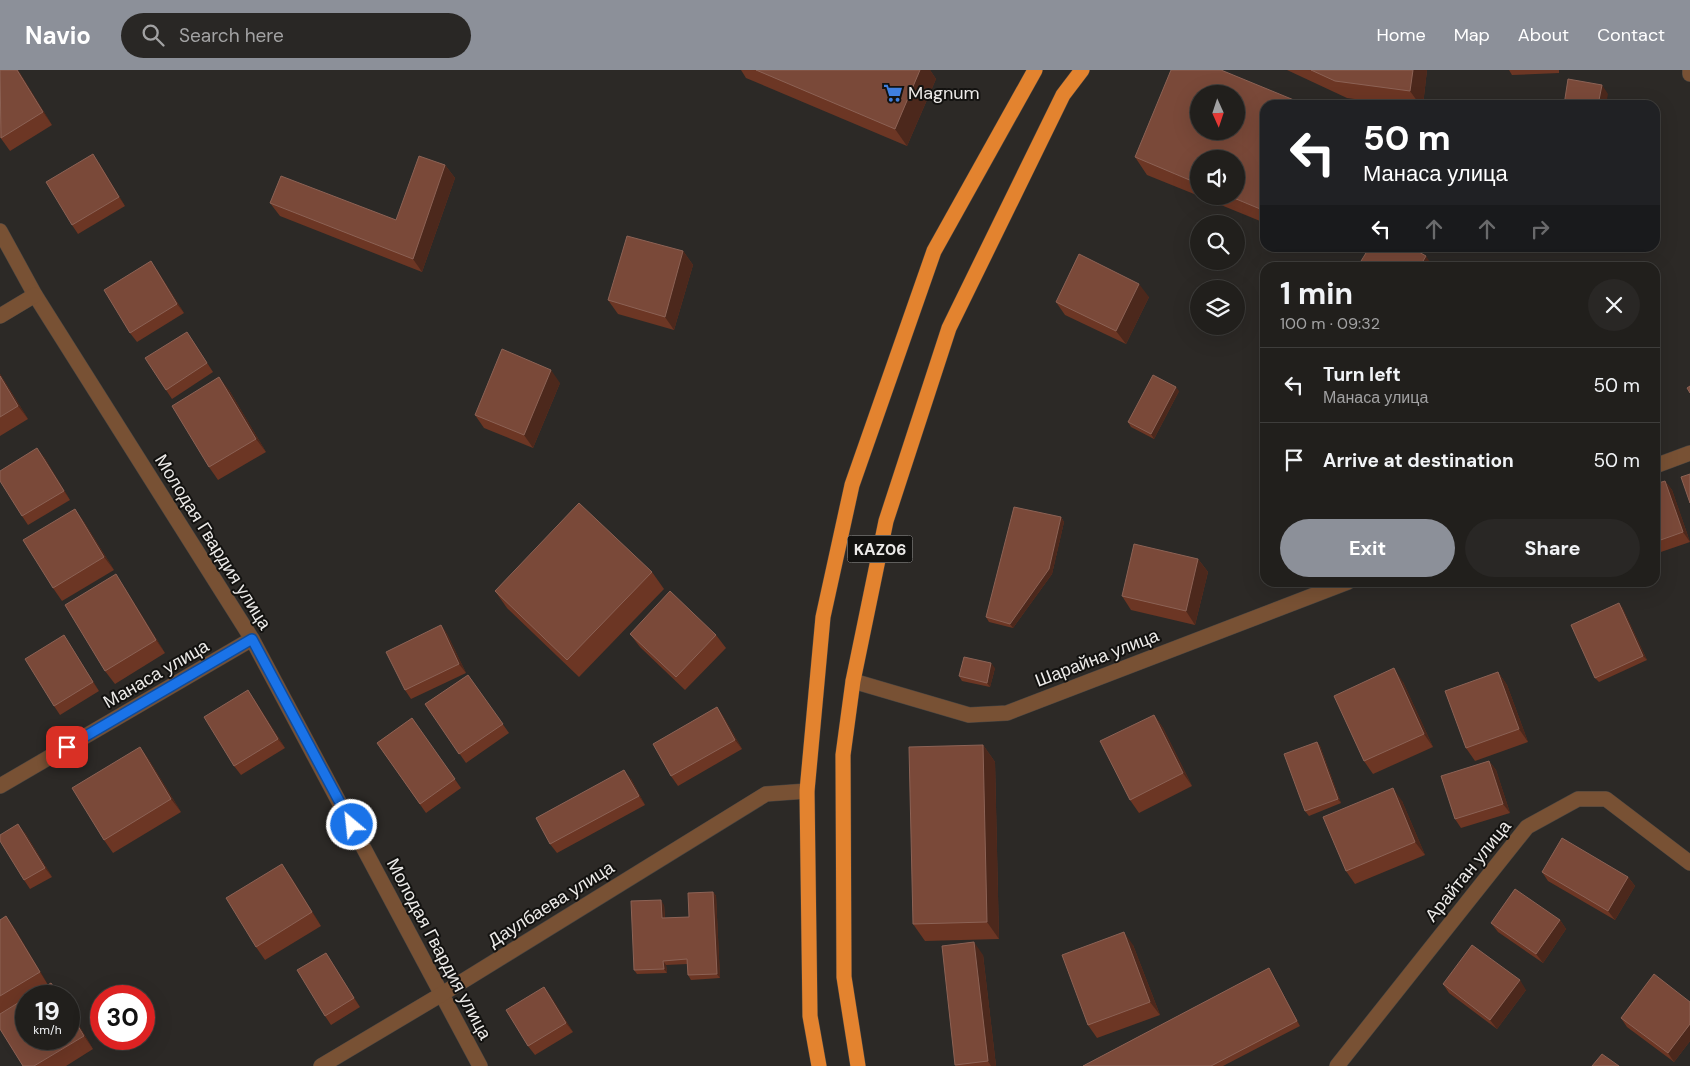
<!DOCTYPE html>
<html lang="en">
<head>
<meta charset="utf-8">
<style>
	body { margin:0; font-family:"DM Sans",sans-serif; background:#292725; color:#f1f3f6; height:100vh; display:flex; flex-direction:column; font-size:19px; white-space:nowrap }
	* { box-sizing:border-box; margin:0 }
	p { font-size:16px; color:#a2a2a3 }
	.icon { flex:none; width:28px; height:28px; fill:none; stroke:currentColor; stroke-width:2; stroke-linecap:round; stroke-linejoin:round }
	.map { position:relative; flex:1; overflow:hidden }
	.details { position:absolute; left:1260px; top:192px; width:400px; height:325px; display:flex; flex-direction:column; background:#211f1c; border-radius:15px; box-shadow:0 5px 20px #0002,0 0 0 1px #3e3d3b }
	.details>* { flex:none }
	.guide { position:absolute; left:1260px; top:30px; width:400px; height:152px; border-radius:15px; box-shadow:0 5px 20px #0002,0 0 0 1px #3e3d3b; background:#202124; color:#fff; overflow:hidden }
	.needle { width:32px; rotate:177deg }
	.fabs { position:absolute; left:1190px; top:15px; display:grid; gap:10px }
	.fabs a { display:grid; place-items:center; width:55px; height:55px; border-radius:50%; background:#211f1c; box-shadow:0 5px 20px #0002,0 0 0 1px #3e3d3b; font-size:25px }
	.speed { position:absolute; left:15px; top:915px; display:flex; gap:10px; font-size:25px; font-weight:700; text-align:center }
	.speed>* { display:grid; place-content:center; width:65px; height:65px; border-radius:50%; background:#211f1c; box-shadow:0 5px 20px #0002,0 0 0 1px #3e3d3b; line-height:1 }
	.speed small { font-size:12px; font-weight:400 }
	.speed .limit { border:8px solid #d22; background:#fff; color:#111 }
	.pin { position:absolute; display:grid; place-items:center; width:42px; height:42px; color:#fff; margin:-21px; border-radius:10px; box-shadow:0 2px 8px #0006 }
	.me { position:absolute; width:55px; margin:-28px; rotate:332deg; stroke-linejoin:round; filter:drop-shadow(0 0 4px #0008) }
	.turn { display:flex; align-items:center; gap:18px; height:105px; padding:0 20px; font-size:22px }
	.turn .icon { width:65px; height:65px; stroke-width:2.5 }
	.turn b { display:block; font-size:35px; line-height:42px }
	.lanes { display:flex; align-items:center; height:48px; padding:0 20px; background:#0003; justify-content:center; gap:25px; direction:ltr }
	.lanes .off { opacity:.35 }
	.round { display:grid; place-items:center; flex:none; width:52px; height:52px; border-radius:26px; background:#292725 }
	.summary { display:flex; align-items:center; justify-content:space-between; height:85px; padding:0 20px }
	h1 { font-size:30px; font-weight:700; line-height:38px }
	.primary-button { display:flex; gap:10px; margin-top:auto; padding:10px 20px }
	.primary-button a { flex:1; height:58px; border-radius:30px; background:#8c9099; color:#fff; font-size:20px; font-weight:700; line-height:58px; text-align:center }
	.primary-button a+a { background:#292725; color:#f1f3f6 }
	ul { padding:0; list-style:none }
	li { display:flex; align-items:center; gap:15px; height:75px; padding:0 20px; border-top:1px solid #3e3d3b }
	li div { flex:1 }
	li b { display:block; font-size:19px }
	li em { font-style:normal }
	header { display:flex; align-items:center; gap:30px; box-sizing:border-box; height:70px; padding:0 25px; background:#8c9099; color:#fff }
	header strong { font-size:24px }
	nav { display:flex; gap:28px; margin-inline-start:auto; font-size:18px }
	.search { width:350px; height:45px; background:#292725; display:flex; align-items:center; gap:12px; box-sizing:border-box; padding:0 18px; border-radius:28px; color:#a2a2a3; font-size:19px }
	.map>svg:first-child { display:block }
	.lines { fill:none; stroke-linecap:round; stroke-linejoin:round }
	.street-casing { stroke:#474441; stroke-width:16 }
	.highway-casing { stroke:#474441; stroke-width:16 }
	.street { stroke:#785134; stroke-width:15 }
	.highway { stroke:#e3832f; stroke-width:15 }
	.wall { fill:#6c3624 }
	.shaded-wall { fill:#4c281c }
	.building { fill:#7a4939; stroke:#8c6255; fill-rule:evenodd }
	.route-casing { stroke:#114b97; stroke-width:12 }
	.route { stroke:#1a73e8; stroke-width:9 }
	.labels { text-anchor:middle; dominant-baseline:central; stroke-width:4; stroke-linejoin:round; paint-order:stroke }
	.shield { fill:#131210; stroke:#acaaa8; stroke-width:1 }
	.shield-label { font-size:16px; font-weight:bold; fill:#edebe9 }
	.poi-label { font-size:18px; fill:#edebe9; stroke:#131210; text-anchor:start }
	.street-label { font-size:18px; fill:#edebe9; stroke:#131210 }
</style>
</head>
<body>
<header>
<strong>Navio</strong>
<div class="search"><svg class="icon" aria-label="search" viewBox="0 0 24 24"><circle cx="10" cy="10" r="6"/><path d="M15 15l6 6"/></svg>Search here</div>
<nav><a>Home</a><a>Map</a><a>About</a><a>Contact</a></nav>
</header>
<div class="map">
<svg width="1690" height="996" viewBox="0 0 1690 996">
	<rect width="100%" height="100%" fill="#2c2926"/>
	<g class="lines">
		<g class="street-casing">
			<g id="street">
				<polyline points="1690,0 1690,4"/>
				<polyline points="0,161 35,225 252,569 480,996"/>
				<polyline points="0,246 35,225"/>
				<polyline points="1655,396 1690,383"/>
				<polyline points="853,611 969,645 1007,643 1348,512"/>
				<polyline points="0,716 252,569"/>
				<polyline points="321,996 442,924 766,724 807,721"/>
				<polyline points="1337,996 1527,757 1578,729 1606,729 1690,793"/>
			</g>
		</g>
		<g class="highway-casing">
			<g id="highway">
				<polyline points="819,996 810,946 807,721 823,547 852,415 934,181 1035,0"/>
				<polyline points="858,996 844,907 843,685 853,611 886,451 949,258 1063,25 1082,0"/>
			</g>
		</g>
		<use href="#street" class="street"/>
		<use href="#highway" class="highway"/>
	</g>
	<g class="wall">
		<polygon points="0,0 18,0 52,55 10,81 0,67"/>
		<polygon points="741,0 930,0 936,9 907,76 746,8"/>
		<polygon points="1287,0 1427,0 1423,35 1399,35 1347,28"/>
		<polygon points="1509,0 1559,0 1559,3 1512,5"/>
		<polygon points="1265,35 1265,153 1199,126 1236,126 1199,89 1199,126 1147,105 1135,87"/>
		<polygon points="99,93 125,136 78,164 72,155"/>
		<polygon points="445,95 455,108 422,202 280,146 270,133 396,150"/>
		<polygon points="683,181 693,195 674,260 618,244 608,230"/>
		<polygon points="157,200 184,243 137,272 130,263"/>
		<polygon points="1149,227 1126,274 1065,245 1056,232"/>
		<polygon points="193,271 213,302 172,329 166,320"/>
		<polygon points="0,304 28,349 0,366"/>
		<polygon points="560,313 533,378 484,358 475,345"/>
		<polygon points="229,320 266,382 218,410 209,397"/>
		<polygon points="1179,321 1154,369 1131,357 1128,352"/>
		<polygon points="44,387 70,430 28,455 22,446"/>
		<polygon points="1665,411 1672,420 1690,472 1655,484 1655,414"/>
		<polygon points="75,439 84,452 114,500 62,531 53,518"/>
		<polygon points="1061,447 1064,452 1052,504 1013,558 989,552 986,547"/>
		<polygon points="1198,489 1208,502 1195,555 1131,540 1122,526"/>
		<polygon points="652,502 664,519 579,607 507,538 495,521"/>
		<polygon points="125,518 165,583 115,614 105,601"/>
		<polygon points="1622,537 1647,590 1599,612 1595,608"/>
		<polygon points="441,555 447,564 466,603 411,629 405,620"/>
		<polygon points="630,564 716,565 726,578 685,620 640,577"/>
		<polygon points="64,565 99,621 60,645 54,636"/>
		<polygon points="995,598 990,617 962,611 959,606"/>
		<polygon points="1498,602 1507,615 1528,672 1475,691 1466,678"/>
		<polygon points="468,605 509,663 466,693 425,634"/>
		<polygon points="1403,612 1433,677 1373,704 1364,691"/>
		<polygon points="254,629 285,678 241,705 234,696"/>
		<polygon points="717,637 723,646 742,679 678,716 671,706"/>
		<polygon points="1154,645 1163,658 1192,716 1139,743 1130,730"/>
		<polygon points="412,648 461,718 426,743 377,673"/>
		<polygon points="1317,672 1320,676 1341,733 1309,746 1305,741"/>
		<polygon points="983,675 995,692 999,869 925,871 913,854"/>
		<polygon points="140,677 149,690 181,742 113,783 104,770"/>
		<polygon points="1489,691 1496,700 1510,743 1461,758 1455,749"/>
		<polygon points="631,709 645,735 557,783 550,774"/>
		<polygon points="1402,731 1425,785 1355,814 1346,801"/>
		<polygon points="25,763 52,807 30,819 24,810"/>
		<polygon points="1542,802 1628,807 1635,816 1615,850 1548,811"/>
		<polygon points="291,807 321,856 265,890 256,877"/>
		<polygon points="713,822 716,826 720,908 691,910 688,905 687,894 666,895 667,903 637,904 634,900 664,835 665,848 689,847"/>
		<polygon points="6,846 15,859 48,915 61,926 26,926 26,969 69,939 93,979 66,996 23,996 0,959 0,850"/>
		<polygon points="1560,850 1566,859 1543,893 1498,862 1491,853"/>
		<polygon points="1133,875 1160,945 1097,968 1088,955"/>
		<polygon points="326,883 360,937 331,955 325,946"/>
		<polygon points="983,885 996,996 956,996 955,995"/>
		<polygon points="1269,898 1272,903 1300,956 1223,996 1083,996"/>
		<polygon points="1443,914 1526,920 1497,959 1449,923"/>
		<polygon points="544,917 573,962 535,985 528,976"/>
		<polygon points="1690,932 1690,971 1674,992 1627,957 1621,948"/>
	</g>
	<g class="shaded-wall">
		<polygon points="17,0 18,0 52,55 43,42"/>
		<polygon points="920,0 930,0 936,9 907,76 895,59"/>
		<polygon points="1413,0 1427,0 1423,35 1420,35 1410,21"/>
		<polygon points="1602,15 1608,24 1606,35 1598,35"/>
		<polygon points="93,84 99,93 125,136 119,127"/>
		<polygon points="445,95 455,108 422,202 413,189"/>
		<polygon points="683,181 693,195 674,260 665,247"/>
		<polygon points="1426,186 1432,195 1430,198 1419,198"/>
		<polygon points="151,191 157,200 184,243 177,234"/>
		<polygon points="1139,214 1149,227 1126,274 1116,261"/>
		<polygon points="551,300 560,313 533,378 524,365"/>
		<polygon points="0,304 28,349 18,336 0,306"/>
		<polygon points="219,307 229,320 266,382 256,369"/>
		<polygon points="1176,317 1179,321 1154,369 1151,364"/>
		<polygon points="37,378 44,387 70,430 64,421"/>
		<polygon points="1665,411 1672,420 1690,472 1683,462"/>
		<polygon points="75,439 84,452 114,500 104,487"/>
		<polygon points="1061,447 1064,452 1052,504 1013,558 1010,554"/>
		<polygon points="1198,489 1208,502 1195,555 1186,541"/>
		<polygon points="116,504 125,518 165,583 156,570"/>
		<polygon points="1619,533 1622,537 1647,590 1643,586"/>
		<polygon points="441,555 447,564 466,603 459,594"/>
		<polygon points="64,565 70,574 99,621 93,612"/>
		<polygon points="991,593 995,598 990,617 987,613"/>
		<polygon points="1394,598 1403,612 1433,677 1424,664"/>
		<polygon points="1498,602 1507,615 1528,672 1519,659"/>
		<polygon points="248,620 254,629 285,678 278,669"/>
		<polygon points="717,637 723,646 742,679 735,670"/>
		<polygon points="1154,645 1163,658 1192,716 1183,703"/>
		<polygon points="1317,672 1320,676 1341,733 1338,729"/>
		<polygon points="983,675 995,692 999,869 987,852"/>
		<polygon points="140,677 149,690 181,742 171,729"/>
		<polygon points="1489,691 1496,700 1510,743 1503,734"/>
		<polygon points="624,700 631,709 645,735 639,726"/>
		<polygon points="1393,718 1402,731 1425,785 1415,772"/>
		<polygon points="18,754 25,763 52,807 45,798"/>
		<polygon points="282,794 291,807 321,856 312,842"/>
		<polygon points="1628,807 1635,816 1615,850 1608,841"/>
		<polygon points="713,822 716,826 720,908 717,904"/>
		<polygon points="661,830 664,835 665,853 662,848"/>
		<polygon points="6,846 15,859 49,916 40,902"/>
		<polygon points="1560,850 1566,859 1543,893 1536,884"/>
		<polygon points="1124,862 1133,875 1160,945 1150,932"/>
		<polygon points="974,872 983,885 996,996 991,996 988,991"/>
		<polygon points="326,883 332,892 360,937 354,928"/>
		<polygon points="663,891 666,895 667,903 664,899"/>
		<polygon points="1269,898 1272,903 1300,956 1297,951"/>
		<polygon points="1520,910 1526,920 1497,959 1490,950"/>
		<polygon points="544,917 551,926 573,962 566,953"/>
		<polygon points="69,939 93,979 84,966 69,941"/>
		<polygon points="1690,954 1690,971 1674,992 1668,983"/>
	</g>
	<g class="building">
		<polygon points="0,0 17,0 43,42 1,68"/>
		<polygon points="756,0 920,0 895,59"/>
		<path d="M1171,0H1221L1306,35H1265V141L1229,126H1236V89H1199V114L1135,87ZM1199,24H1236V61H1199Z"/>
		<polygon points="1311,0 1413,0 1410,21 1335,11"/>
		<polygon points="1568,9 1602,15 1598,35 1564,35"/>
		<polygon points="93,84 119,127 72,155 46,112"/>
		<polygon points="419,86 445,95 413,189 270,133 281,106 396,150"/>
		<polygon points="627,166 683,181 665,247 608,230"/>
		<polygon points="1369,178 1412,178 1426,186 1419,198 1360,198 1358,196"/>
		<polygon points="1079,184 1139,214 1116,261 1056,232"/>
		<polygon points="151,191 177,234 130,263 104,220"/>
		<polygon points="187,262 207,293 166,320 145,288"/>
		<polygon points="502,279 551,300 524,365 475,345"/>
		<polygon points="1153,305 1176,317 1151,364 1128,352"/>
		<polygon points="0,306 18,336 0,347"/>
		<polygon points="219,307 256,369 209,397 172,336"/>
		<polygon points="1690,316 1690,323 1687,318"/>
		<polygon points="37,378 64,421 22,446 0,411 0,401"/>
		<polygon points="1690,404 1690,433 1681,407"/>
		<polygon points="1665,411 1683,462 1655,472 1655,414"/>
		<polygon points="579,433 652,502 567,590 495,521"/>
		<polygon points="1014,437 1061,447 1049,499 1010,554 986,547"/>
		<polygon points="75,439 104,487 53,518 23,470"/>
		<polygon points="1134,474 1198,489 1186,541 1122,526"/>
		<polygon points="116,504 156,570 105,601 65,535"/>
		<polygon points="670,521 716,565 676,607 630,564"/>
		<polygon points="1619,533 1643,586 1595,608 1571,555"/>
		<polygon points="441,555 459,594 405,620 386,582"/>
		<polygon points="64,565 93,612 54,636 25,589"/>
		<polygon points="964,587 991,593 987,613 959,606"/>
		<polygon points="1394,598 1424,664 1364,691 1334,626"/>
		<polygon points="1498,602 1519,659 1466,678 1445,621"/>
		<polygon points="468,605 503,654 459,684 425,634"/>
		<polygon points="248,620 278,669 234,696 204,647"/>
		<polygon points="717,637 735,670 671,706 653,674"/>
		<polygon points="1154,645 1183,703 1130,730 1100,671"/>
		<polygon points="412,648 455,709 420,734 377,673"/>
		<polygon points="1317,672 1338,729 1305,741 1284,684"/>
		<polygon points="983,675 987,852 913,854 909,677"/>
		<polygon points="140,677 171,729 104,770 72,718"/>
		<polygon points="1489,691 1503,734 1455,749 1441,706"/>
		<polygon points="624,700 639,726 550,774 536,748"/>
		<polygon points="1393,718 1415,772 1346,801 1323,747"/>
		<polygon points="18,754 45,798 24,810 0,771 0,765"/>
		<polygon points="1562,768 1628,807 1608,841 1542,802"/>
		<polygon points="282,794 312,842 256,877 226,828"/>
		<polygon points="1515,819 1560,850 1536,884 1491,853"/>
		<polygon points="713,822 717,904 688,905 687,889 663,891 664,899 634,900 631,831 661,830 662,848 689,847 688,823"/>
		<polygon points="6,846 40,902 0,926 0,850"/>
		<polygon points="1124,862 1150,932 1088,955 1062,885"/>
		<polygon points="974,872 988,991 955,995 942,876"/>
		<polygon points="1472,875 1520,910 1490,950 1443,914"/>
		<polygon points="326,883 354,928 325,946 297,900"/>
		<polygon points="1269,898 1297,951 1211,996 1083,996"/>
		<polygon points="1654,904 1690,932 1690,954 1668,983 1621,948"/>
		<polygon points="51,913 60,926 29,926"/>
		<polygon points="544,917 566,953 528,976 506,940"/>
		<polygon points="26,928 26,969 69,969 69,941 84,966 34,996 23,996 0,959 0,944"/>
		<polygon points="1602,984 1619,996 1592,996"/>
	</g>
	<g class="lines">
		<g class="route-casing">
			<polyline id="route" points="67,677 252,569 352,755"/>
		</g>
		<use href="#route" class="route"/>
	</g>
	<defs>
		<g id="supermarket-bare" transform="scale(1.5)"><path d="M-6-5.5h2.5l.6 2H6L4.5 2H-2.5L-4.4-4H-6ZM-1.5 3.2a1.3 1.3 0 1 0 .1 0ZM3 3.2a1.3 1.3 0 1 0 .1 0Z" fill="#3f7fe0" stroke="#131210" stroke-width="2.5" paint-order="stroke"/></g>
	</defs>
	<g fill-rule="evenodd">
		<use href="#supermarket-bare" x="893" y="23"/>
	</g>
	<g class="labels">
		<rect class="shield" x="847.5" y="465.5" width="65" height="27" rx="4"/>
		<g class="shield-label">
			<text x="880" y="479">KАZ06</text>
		</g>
		<g class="poi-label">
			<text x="908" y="23">Magnum</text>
		</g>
		<g class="street-label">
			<text transform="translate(213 472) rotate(58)">Молодая Гвардия улица</text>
			<text transform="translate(1097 588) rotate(-21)">Шарайна улица</text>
			<text transform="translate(156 604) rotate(-30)">Манаса улица</text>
			<text transform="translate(1468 801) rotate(-51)">Арайтан улица</text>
			<text transform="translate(551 834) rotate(-32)">Даулбаева улица</text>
			<text transform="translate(439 879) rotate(62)">Молодая Гвардия улица</text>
		</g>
	</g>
</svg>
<div class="fabs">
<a><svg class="needle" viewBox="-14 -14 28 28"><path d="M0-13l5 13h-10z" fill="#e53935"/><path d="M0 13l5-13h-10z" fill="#a2a2a3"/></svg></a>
<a><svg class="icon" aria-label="sound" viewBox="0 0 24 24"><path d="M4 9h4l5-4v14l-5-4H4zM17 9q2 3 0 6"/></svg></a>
<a><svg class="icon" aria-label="search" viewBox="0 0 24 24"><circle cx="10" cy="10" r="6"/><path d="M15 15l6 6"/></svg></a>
<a><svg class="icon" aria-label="layers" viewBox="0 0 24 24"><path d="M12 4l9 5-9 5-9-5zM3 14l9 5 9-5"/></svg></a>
</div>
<div class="speed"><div>19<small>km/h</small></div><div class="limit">30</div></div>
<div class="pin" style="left:67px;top:677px;background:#d93025"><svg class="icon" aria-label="arrive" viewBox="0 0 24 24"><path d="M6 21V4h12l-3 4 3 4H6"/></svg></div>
<svg class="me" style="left:352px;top:755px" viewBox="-20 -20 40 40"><circle r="17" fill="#1a73e8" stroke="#fff" stroke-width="3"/><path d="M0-11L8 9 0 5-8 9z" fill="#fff"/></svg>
<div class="guide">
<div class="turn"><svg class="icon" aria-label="left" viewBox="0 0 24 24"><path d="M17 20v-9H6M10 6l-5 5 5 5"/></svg><div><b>50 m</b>Манаса улица</div></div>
<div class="lanes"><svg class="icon" aria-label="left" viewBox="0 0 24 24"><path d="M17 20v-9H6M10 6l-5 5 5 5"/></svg><svg class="icon off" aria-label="ahead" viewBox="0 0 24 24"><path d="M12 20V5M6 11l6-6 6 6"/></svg><svg class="icon off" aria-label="ahead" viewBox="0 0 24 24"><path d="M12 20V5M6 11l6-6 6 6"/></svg><svg class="icon off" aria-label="right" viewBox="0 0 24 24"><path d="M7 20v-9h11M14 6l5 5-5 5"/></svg></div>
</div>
<section class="details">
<div class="summary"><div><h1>1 min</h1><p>100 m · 09:32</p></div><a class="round"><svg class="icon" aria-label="close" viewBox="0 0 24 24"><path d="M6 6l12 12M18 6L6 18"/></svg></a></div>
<ul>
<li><svg class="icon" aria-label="left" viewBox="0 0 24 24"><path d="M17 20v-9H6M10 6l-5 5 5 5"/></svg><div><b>Turn left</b><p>Манаса улица</p></div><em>50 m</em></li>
<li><svg class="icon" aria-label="arrive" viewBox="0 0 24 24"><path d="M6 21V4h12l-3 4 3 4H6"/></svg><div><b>Arrive at destination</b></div><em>50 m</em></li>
</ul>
<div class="primary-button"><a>Exit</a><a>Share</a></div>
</section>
</div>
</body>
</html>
